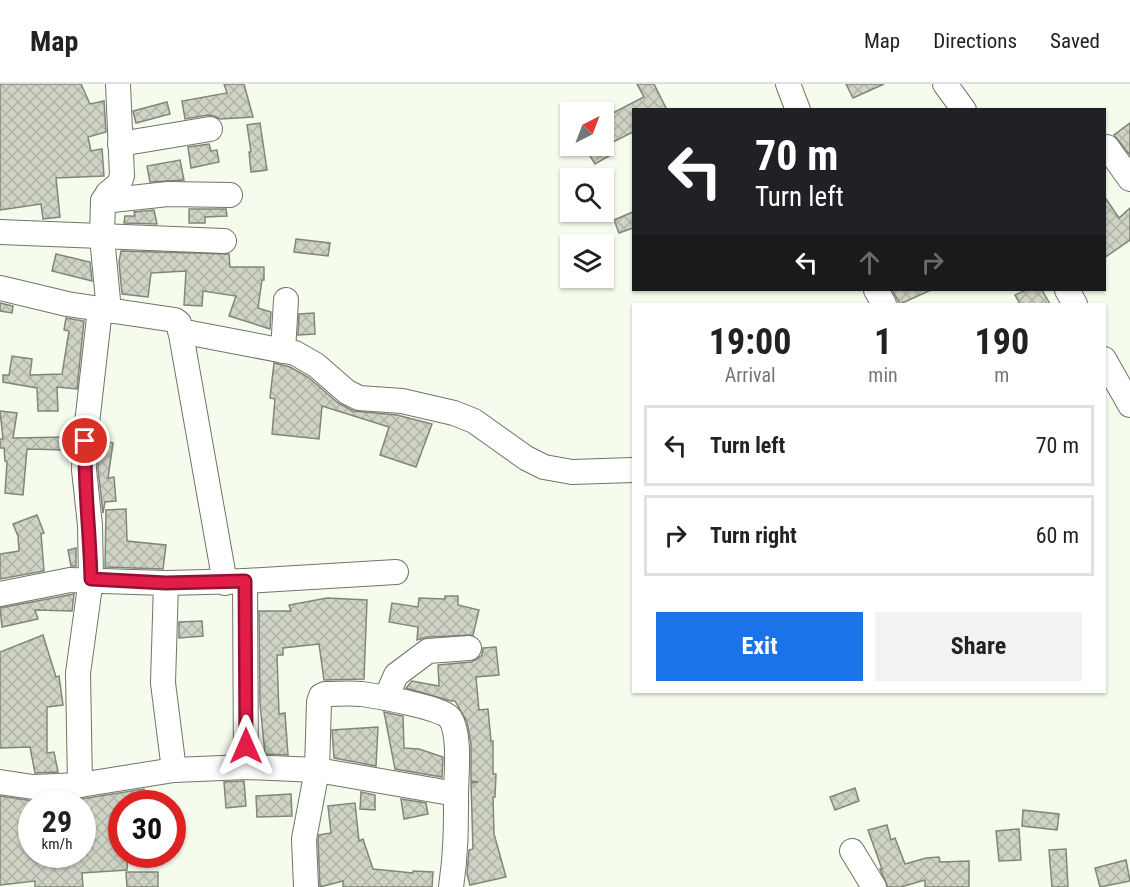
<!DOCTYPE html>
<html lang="en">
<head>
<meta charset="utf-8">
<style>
	body { margin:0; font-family:"Roboto Condensed",sans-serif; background:#f2f2f2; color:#222; height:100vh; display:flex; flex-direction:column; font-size:22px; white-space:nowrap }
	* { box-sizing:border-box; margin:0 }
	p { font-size:20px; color:#767676 }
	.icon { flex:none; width:33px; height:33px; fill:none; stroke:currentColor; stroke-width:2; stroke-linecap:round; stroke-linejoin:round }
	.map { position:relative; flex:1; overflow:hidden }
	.drawer { position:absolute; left:632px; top:219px; width:474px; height:390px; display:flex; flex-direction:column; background:#fff; border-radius:0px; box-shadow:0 2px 4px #0004 }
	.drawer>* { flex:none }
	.banner { position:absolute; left:632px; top:24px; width:474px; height:183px; border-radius:0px; box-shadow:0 2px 4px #0004; background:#202124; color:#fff; overflow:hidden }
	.needle { width:39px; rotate:42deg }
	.fabs { position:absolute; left:560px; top:18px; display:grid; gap:12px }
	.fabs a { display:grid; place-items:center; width:54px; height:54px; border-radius:0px; background:#fff; box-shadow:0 2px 4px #0004; font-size:30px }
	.speed { position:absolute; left:18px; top:706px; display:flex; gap:12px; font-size:30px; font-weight:700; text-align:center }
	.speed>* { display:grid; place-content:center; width:78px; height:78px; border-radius:50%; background:#fff; box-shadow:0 2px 4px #0004; line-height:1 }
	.speed small { font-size:15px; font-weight:400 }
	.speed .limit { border:9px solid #d22; background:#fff; color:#111 }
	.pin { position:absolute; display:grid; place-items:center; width:51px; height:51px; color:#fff; margin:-26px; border:3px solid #fff; border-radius:50%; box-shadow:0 2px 6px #0007 }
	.me { position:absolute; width:66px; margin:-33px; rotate:0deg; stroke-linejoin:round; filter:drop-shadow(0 0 4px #0008) }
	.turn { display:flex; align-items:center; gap:21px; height:126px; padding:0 24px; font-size:27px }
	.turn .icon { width:78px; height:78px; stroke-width:2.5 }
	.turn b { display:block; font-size:42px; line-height:51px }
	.lanes { display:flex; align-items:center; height:57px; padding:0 24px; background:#0003; justify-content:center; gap:30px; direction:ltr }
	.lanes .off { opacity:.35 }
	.eta { display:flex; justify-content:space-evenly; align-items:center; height:102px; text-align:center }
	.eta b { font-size:36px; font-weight:700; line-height:42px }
	.primary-button { display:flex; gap:12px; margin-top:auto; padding:12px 24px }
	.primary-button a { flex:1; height:69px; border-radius:0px; background:#1a73e8; color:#fff; font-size:24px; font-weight:700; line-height:69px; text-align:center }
	.primary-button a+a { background:#f2f2f2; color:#222 }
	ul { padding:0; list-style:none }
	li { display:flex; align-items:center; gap:18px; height:81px; margin:0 12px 9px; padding:0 12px; border:3px solid #e0e0e0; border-radius:0px }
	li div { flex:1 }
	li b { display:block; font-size:22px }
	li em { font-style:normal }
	header { display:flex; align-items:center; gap:36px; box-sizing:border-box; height:84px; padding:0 30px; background:#fff; border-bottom:2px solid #e0e0e0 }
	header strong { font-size:28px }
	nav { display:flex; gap:33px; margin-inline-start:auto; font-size:21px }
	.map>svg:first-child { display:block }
	.building { fill:url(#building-cross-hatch); stroke:#818679; stroke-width:1.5; fill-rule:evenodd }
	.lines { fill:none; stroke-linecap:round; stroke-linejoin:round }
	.minor-casing { stroke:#707568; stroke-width:26 }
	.minor { stroke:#fff; stroke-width:24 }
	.route-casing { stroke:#92132f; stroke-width:15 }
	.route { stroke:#e11d48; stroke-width:10 }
</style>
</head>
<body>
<header>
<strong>Map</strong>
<nav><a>Map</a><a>Directions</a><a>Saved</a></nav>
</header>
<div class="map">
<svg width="1130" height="803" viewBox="0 0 1130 803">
	<defs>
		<pattern id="building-cross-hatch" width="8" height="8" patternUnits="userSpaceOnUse" patternTransform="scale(1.5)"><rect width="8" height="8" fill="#ced3c5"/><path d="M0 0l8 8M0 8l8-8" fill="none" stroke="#b1b5a9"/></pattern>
	</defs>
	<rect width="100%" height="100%" fill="#f6fced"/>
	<g class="building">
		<polygon points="0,0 81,0 90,20 104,17 106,48 88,53 91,67 102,65 104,92 56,94 60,133 43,135 41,120 0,126"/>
		<polygon points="224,0 244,0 253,33 220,35 214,32 208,31 185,35 182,17 227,9"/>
		<polygon points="637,0 654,0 667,26 633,26 633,48 603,63 609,72 595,80 584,62 603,62 603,34 644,13"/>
		<polygon points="846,0 884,0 853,14"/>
		<polygon points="167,18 170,30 136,39 133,27"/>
		<polygon points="260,39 267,86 251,88 249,68 251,68 247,41"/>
		<polygon points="1130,39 1130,71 1114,51"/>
		<polygon points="209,60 211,67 217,66 219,78 191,84 188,63"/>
		<polygon points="180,76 184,96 150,98 147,82"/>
		<polygon points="1104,112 1119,134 1130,124 1130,156 1104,174"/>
		<polygon points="189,125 226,125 227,132 205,133 205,139 189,139"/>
		<polygon points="154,126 157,140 124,139 125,132 135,132 134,128"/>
		<polygon points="633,128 633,144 619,149 614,136"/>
		<polygon points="296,155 330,159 328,172 294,168"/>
		<polygon points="121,167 229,170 230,183 264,183 264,196 262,196 258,224 271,228 270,245 229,232 236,212 203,207 202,222 184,221 186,187 151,189 148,213 122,210 119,178"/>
		<polygon points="56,170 90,178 92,197 52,187"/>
		<polygon points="892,206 931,206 900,220"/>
		<polygon points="1026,206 1042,206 1050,220 1020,220 1015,211"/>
		<polygon points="0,219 13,222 12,229 0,227"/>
		<polygon points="314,229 315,250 298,251 299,230"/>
		<polygon points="66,234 84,237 77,305 57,303 58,327 38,327 37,304 3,298 3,291 9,291 12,272 32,275 30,291 62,290 69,247 64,246"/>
		<polygon points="274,279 290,283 308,293 338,319 353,327 397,331 432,340 416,383 380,371 389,343 322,322 319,355 272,350 275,315 270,314"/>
		<polygon points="0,327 17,329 13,354 66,353 66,366 27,365 23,411 5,409 7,378 5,377 4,364 0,364 0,355 3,355"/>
		<polygon points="99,357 113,359 108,394 114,393 116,417 105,418 103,429 98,385"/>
		<polygon points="126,425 127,457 166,461 163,485 105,483 106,426"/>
		<polygon points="37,431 44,449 41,450 44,487 0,495 0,470 19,467 18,452 13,440"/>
		<polygon points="76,464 76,482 71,482 68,466"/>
		<polygon points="74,510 72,527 35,526 38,535 2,543 0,524"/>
		<polygon points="445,512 458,512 458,521 479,526 473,551 427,553 417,556 418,543 389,538 392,519 418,523 419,514 445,515"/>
		<polygon points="327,514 367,516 364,595 324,596 319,560 283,564 283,571 277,571 279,630 285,629 288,671 265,670 260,620 259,527 291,527 289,521"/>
		<polygon points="202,537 203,552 179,554 179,538"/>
		<polygon points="43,551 56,593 59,592 63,621 47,623 47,669 54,668 58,688 35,689 30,663 0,664 0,568"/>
		<polygon points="496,563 499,591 476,593 479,626 488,625 491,657 493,657 493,690 496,690 495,713 493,713 494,750 506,793 470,801 467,790 469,766 473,765 471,699 478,698 471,697 471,660 467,638 455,617 451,617 406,604 412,597 439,602 438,581 471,578 477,575 482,571 483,564"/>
		<polygon points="384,628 403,632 404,664 419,665 443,673 442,693 395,685"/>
		<polygon points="378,643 376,682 334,674 332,646"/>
		<polygon points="244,697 246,722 226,724 224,698"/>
		<polygon points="855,704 859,717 835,726 830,713"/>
		<path d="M144,705L146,720H122V771H128L127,786L82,789L83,803H35V797L0,801V712L33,717L81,715ZM32,720H82L87,746L82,747V771H32Z"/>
		<polygon points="361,708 375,711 375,726 360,725"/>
		<polygon points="291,710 292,732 257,733 256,712"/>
		<polygon points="401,715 426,719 428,730 404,735"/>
		<polygon points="355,719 359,757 363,755 373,785 413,789 413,787 433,788 432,803 343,803 343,797 320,803 318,756 319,751 331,749 328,722"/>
		<polygon points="1023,726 1059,730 1057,746 1022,742"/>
		<polygon points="887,741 891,756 895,754 905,780 926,774 939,773 940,778 969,777 969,803 925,803 925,796 901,803 888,803 880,785 882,785 868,746"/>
		<polygon points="1019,745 1021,776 999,777 996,747"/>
		<polygon points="1066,765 1068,803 1052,803 1049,766"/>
		<polygon points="1126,776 1130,797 1100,803 1095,784"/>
		<polygon points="126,788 158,788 158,803 127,803"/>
	</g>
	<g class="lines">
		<g class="minor-casing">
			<g id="minor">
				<polyline points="788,0 798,26"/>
				<polyline points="945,0 964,26"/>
				<polyline points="120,60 210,45"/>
				<polyline points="1107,63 1130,95"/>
				<polyline points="103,117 168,110 230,111"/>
				<polyline points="0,148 224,157"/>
				<polyline points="0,204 67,220 175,236 179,239 225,499"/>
				<polyline points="876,206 884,220"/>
				<polyline points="1067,206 1075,220"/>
				<polyline points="109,227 102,153 103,117 108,109 119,100 122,92 118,0"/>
				<polyline points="180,247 295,269 316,281 347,308 359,314 402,317 454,329 474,337 526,374 544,383 572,388 633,386"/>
				<polyline points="283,267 286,216"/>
				<polyline points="1104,275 1130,321"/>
				<polyline points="245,497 396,488"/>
				<polyline points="166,499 245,497 246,683"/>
				<polyline points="0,510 70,496 166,499 163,599 174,686"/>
				<polyline points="386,614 396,591 428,567 469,564"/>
				<polyline points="0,698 33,703 80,701 174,686 246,683 317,686 456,710"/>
				<polyline points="80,701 78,589 91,495 90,441 84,386 85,357 100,225"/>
				<polyline points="852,767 874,803"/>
				<path d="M306,803L304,755L317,686L319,618L321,612L325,610C337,610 350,609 362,610C376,612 444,624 450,634C461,651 456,691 456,711C456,744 456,770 451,803"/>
			</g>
		</g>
		<use href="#minor" class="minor"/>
	</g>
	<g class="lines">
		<g class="route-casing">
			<path id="route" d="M85,357C84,403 90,449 91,495L166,499L245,497L246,662"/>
		</g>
		<use href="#route" class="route"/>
	</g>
</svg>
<div class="fabs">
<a><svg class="needle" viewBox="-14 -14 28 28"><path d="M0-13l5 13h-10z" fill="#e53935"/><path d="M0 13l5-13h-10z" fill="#767676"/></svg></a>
<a><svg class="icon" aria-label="search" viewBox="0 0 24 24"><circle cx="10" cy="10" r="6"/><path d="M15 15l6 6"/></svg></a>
<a><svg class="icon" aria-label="layers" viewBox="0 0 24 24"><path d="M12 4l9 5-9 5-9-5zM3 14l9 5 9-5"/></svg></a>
</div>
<div class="speed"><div>29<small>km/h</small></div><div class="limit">30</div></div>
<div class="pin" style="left:85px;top:357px;background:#d93025"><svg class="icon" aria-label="arrive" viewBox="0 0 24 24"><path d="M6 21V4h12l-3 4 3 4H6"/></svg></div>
<svg class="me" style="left:246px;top:662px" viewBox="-20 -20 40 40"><path d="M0-17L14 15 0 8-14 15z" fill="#e11d48" stroke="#fff" stroke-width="4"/></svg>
<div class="banner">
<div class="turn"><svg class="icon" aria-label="left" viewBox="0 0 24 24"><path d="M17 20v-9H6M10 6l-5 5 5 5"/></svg><div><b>70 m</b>Turn left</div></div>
<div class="lanes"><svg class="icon" aria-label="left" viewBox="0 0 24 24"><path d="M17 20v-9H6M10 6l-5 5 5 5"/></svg><svg class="icon off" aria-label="ahead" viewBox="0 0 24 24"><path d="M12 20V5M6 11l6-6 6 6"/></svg><svg class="icon off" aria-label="right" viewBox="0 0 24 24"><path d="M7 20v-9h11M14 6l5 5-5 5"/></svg></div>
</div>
<section class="drawer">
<div class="eta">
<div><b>19:00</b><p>Arrival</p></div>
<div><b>1</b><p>min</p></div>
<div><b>190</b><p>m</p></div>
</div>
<ul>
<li><svg class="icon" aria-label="left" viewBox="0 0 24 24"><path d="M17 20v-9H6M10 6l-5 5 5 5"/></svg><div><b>Turn left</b></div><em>70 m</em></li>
<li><svg class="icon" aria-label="right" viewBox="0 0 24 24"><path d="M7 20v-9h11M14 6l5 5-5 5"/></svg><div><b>Turn right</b></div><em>60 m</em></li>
</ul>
<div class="primary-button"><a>Exit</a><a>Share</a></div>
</section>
</div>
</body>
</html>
